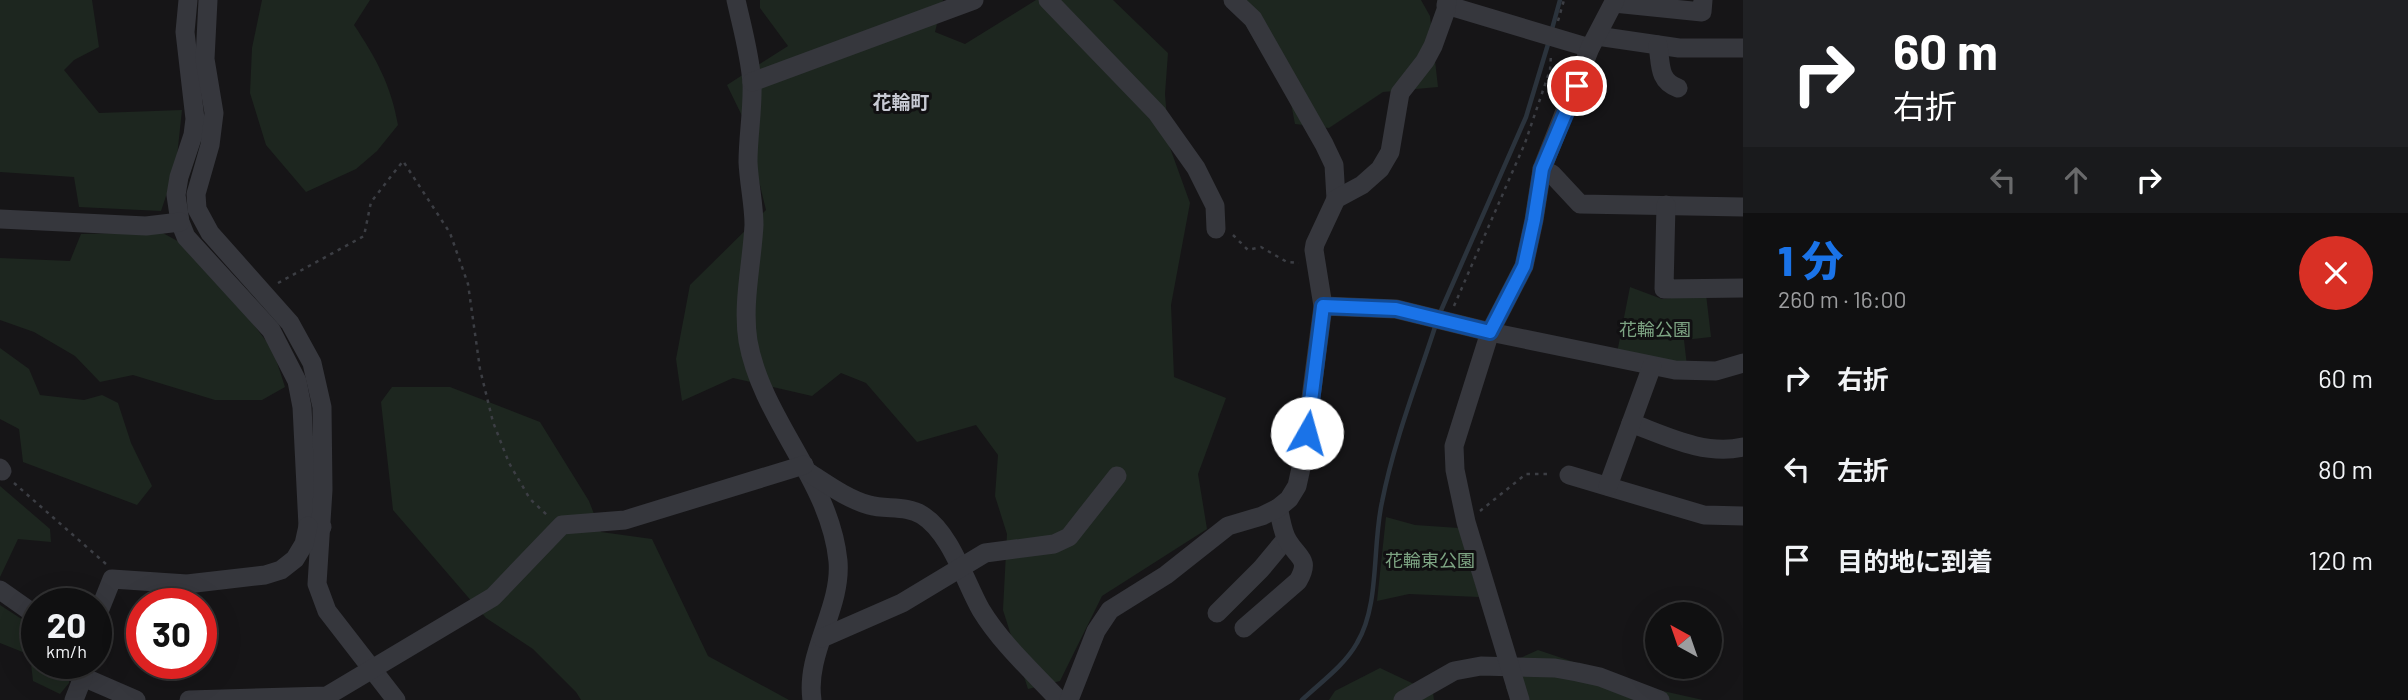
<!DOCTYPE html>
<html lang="ja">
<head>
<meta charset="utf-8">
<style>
	body { margin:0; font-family:Barlow,"Noto Sans JP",sans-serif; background:#1e1e1f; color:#f1f3f6; height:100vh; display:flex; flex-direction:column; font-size:26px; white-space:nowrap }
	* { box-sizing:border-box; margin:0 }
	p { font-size:23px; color:#9c9d9f }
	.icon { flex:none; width:38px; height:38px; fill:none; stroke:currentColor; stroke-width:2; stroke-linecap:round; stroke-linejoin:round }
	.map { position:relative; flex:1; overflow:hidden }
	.panel { display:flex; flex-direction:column; background:#101011; width:665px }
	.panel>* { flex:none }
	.top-card { background:#202124; color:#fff; overflow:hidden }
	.needle { width:46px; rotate:320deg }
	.fabs { position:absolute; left:1645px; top:602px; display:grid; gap:14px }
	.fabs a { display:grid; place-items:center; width:77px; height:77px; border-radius:50%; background:#101011; box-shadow:0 7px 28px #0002,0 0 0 2px #303031; font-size:35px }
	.speed { position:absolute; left:21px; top:588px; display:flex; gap:14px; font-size:35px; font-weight:700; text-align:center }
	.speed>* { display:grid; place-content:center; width:91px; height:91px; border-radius:50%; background:#101011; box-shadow:0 7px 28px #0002,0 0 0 2px #303031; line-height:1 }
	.speed small { font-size:18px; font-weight:400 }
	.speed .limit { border:10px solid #d22; background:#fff; color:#111 }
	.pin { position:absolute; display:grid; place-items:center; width:60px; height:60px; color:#fff; margin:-30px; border:4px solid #fff; border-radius:50%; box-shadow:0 2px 7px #0007 }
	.me { position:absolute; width:77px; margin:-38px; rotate:7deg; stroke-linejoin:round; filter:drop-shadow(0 0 5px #0008) }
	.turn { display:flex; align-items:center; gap:24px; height:147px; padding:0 35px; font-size:32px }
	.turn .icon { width:91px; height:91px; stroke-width:2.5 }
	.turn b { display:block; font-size:49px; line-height:60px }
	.lanes { display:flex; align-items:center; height:66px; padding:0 35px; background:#0003; justify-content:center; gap:35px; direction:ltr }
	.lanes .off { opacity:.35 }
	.round { display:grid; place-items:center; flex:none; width:74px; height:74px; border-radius:37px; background:#1e1e1f }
	.headline { display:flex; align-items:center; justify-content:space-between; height:119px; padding:0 35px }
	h1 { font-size:42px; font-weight:800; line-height:52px; color:#1a73e8 }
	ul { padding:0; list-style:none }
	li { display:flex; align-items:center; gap:21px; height:91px; padding:0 35px }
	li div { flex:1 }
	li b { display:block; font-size:26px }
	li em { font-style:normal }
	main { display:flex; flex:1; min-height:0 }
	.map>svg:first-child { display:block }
	.green { fill:#1d261f }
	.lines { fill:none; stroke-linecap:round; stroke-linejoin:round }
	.stream { stroke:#2b333c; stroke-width:4.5 }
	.path { stroke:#3c3e44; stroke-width:2.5; stroke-dasharray:3.5 5; stroke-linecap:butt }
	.minor { stroke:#36373d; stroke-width:19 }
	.route-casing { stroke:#114b97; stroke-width:18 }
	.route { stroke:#1a73e8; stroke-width:12 }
	.labels { text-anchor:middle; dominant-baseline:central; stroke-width:6; stroke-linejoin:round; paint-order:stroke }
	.park-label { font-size:18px; fill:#7da483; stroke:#111012 }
	.neighbourhood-label { font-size:19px; font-weight:bold; fill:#c8cad4; stroke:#111012 }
</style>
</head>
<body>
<main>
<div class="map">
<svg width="1743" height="700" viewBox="0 0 1743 700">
	<rect width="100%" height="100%" fill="#161517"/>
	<g class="green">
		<polygon points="0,0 92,0 99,47 74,60 64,70 99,113 182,110 176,166 161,211 79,207 74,177 0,172"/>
		<path d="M262,0H370L354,25C376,58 391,85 398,125L377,151L356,169L306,192L266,145L250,93L252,48Z"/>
		<polygon points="760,0 943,0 935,32 965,44 1036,0 1113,0 1168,53 1165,94 1169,145 1190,203 1171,305 1174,377 1226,398 1198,474 1207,529 1102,596 1060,681 1028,689 1003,610 1007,534 995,496 998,455 976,425 917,442 866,383 841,373 812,396 733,378 682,401 676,359 690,285 766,210 744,120 727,85 788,46 760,8"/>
		<polygon points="1224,0 1421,0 1430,16 1438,87 1383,92 1329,128 1295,124 1291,103 1241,17"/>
		<polygon points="161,232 183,244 238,304 273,350 285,387 262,400 215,400 133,375 100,382 75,356 34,332 0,320 0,258 70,261 81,234"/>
		<polygon points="1630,287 1662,299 1706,294 1711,337 1684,340 1687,366 1617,353"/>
		<polygon points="0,348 29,369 40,395 84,400 102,395 118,403 131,443 152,486 137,505 23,462 19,429 0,419"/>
		<polygon points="392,387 450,387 540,422 589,501 601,532 652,539 708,656 789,700 581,700 576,692 533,649 486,618 393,510 381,402"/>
		<polygon points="0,486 50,529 51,542 18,539 0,577"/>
		<polygon points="1386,517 1415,525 1459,528 1479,597 1409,594 1377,601"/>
		<polygon points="0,605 37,629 37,663 70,663 69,683 60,694 33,681 30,655 0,643"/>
		<polygon points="1538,650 1654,689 1703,700 1512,700 1506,688 1518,659"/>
		<polygon points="1380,668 1433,693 1434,700 1329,700 1335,691"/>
	</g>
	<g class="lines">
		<g class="stream">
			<polyline points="1552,29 1560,0"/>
			<polyline points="1439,315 1526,117 1549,41"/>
			<path d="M1302,700C1321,682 1344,666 1357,643C1380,605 1372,546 1382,502C1394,441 1417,383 1436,324"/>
		</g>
		<g class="path">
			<polyline points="1558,21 1564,0"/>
			<polyline points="1233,235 1248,250 1261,247 1287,262 1299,263"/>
			<polyline points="278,283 364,236 371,202 403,161 450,233 468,284 480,369 493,422 509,463 530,499 548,516"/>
			<polyline points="1454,306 1525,143 1550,70 1551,55"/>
			<polyline points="14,483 106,564"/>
			<polyline points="1480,511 1526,474 1551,474"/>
		</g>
		<g class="minor">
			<polyline points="188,0 185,32 195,119 193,135 179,177 176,195 180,222 186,237 271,330 297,381 302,407 308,526 322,527"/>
			<polyline points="208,0 205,59 214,113 210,145 196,194 197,209 210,233 290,323 312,363 322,407 323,490 317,584 327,611 396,700"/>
			<path d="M736,0C742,27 750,55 752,83C753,110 748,136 748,162C749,184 754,204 754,225C752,263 742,304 748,341C762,420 830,480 838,561C842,608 805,653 812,700"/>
			<polyline points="1048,0 1157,113 1196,168 1215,206 1216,229"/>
			<polyline points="1233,0 1253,19 1324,144 1334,165 1336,199"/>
			<polyline points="1614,3 1702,12 1703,0"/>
			<polyline points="1446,5 1590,48"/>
			<polyline points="1597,36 1679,48 1743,48"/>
			<path d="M1658,45C1661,64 1658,81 1678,88"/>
			<polyline points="752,82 974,0"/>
			<polyline points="1542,169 1552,174 1580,204 1743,207"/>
			<polyline points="1666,205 1664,289 1743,288"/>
			<polyline points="0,219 146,226 180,222"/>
			<polyline points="1323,306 1396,309 1490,332 1675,370 1716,371 1743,363"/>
			<path d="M1631,423C1666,436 1705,456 1743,447"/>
			<polyline points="0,468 2,471"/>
			<path d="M808,472C827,484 847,499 869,505C886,510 906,505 922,515C951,533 965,582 981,610C1001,643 1033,672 1059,700"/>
			<polyline points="1569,475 1704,515 1743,516"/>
			<polyline points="1608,486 1652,366"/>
			<polyline points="0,590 37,616"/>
			<polyline points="1217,613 1261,569 1286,539"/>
			<polyline points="96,619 112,579 187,584 265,575 281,570 295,559 304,544 308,526"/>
			<path d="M1244,628L1298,581C1311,559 1298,558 1288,541C1282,532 1281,518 1278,508"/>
			<polyline points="822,638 902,603 985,553 1054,544 1069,537 1117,476"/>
			<polyline points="83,677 136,700"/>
			<polyline points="74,700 83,677 84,663"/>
			<polyline points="189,700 327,696 493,597 562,525 625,520 804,465"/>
			<polyline points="1069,700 1096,631 1110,610 1166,575 1228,526 1262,516 1278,508 1289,499 1297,486 1303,459 1323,306 1314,250 1315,244 1336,199 1362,185 1380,169 1390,152 1400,93 1425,61 1433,46 1446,10 1447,0"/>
			<polyline points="1403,700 1454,671 1481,666 1555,668 1577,672 1600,677 1660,700"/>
			<polyline points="1520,700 1466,522 1455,470 1454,446 1490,332 1524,266 1534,220 1542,169 1590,48 1615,0"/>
		</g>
	</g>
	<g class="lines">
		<g class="route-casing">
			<polyline id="route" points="1307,433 1323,306 1396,309 1490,332 1524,266 1534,220 1542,169 1577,86"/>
		</g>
		<use href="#route" class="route"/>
	</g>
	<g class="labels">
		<g class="park-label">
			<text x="1655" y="329">花輪公園</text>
			<text x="1430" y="560">花輪東公園</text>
		</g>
		<g class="neighbourhood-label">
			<text x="901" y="101">花輪町</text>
		</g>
	</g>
</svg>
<div class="fabs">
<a><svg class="needle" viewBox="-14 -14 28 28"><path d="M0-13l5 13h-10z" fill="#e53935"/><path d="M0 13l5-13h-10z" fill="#9c9d9f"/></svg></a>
</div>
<div class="speed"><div>20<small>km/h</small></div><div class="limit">30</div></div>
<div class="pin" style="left:1577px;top:86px;background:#d93025"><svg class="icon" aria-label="arrive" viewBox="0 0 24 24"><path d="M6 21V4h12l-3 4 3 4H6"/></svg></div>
<svg class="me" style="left:1307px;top:433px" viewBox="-20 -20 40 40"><circle r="19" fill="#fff"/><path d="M0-13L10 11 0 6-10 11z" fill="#1a73e8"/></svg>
</div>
<section class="panel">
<div class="top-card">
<div class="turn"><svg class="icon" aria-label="right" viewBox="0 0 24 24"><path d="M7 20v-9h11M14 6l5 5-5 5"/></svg><div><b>60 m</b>右折</div></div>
<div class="lanes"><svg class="icon off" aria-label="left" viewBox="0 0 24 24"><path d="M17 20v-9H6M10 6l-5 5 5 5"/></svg><svg class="icon off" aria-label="ahead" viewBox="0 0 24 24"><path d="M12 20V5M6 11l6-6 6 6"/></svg><svg class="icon" aria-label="right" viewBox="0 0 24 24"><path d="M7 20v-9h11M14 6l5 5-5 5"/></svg></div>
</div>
<div class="headline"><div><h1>1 分</h1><p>260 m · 16:00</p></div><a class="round" style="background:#d93025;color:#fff"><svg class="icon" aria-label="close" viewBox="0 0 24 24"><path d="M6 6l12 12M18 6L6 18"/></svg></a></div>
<ul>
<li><svg class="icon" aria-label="right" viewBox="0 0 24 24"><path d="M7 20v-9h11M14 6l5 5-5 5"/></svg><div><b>右折</b></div><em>60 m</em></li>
<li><svg class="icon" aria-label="left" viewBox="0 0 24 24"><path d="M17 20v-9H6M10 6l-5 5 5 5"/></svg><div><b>左折</b></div><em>80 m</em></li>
<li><svg class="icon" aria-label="arrive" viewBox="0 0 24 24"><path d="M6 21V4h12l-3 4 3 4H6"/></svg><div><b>目的地に到着</b></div><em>120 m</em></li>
</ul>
</section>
</main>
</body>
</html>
